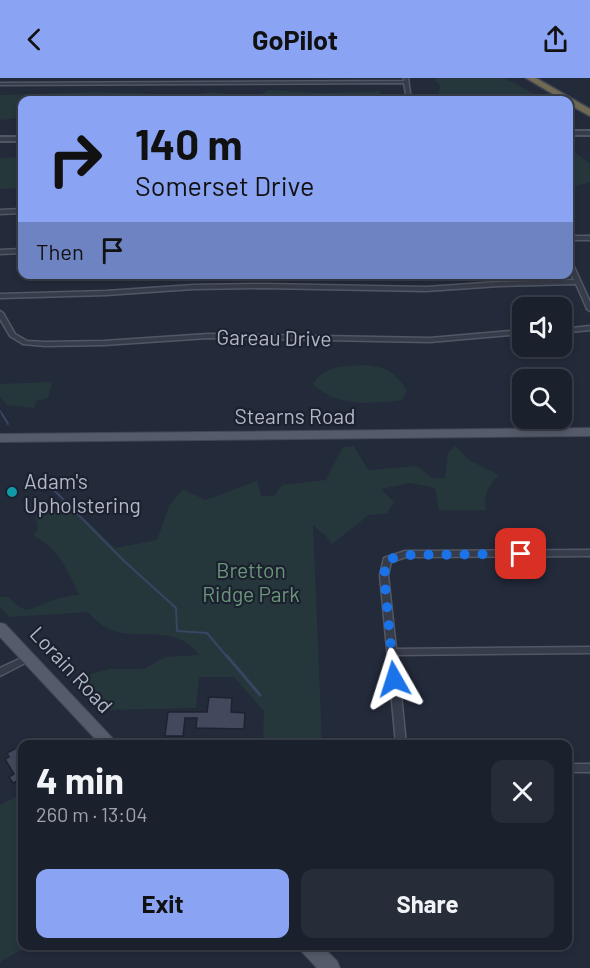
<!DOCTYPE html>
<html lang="en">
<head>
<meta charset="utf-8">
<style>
	body { margin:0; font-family:Barlow,sans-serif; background:#272d38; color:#f1f3f6; height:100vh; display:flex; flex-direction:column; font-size:22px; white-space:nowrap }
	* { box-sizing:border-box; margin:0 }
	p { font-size:20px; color:#9fa3a9 }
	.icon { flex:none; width:33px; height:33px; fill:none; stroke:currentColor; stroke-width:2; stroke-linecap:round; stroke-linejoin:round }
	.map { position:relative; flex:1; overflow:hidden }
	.side { position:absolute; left:18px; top:662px; width:554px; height:210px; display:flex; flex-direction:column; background:#1a202c; border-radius:12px; box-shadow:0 3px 9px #0003,0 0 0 2px #383e48 }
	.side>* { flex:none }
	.hud { position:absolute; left:18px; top:18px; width:555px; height:183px; border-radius:12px; box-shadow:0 3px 9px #0003,0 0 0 2px #383e48; background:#8aa4f3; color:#111; overflow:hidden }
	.fabs { position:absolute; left:512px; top:219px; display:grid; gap:12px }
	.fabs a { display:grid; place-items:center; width:60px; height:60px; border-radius:12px; background:#1a202c; box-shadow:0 3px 9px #0003,0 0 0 2px #383e48; font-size:30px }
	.pin { position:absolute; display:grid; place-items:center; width:51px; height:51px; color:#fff; margin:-26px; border-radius:12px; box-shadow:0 3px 9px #0006 }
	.me { position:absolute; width:66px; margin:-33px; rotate:354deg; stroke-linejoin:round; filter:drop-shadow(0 0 4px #0008) }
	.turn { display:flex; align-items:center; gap:21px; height:126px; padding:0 18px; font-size:27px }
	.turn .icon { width:78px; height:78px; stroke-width:2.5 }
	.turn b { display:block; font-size:42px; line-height:51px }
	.then { display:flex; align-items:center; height:57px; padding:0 18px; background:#0003; gap:12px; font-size:22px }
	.round { display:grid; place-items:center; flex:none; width:63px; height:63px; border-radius:12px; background:#272d38 }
	.summary { display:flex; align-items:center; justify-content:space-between; height:102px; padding:0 18px }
	h1 { font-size:36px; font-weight:700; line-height:45px }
	.cta { display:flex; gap:12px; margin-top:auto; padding:12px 18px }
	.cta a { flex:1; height:69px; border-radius:12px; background:#8aa4f3; color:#111; font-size:24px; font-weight:700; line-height:69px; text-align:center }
	.cta a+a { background:#272d38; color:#f1f3f6 }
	header { display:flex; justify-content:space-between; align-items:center; height:78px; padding:0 18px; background:#8aa4f3; color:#111; font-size:27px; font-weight:700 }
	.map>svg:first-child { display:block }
	.green { fill:#26373c }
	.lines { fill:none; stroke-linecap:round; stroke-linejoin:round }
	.stream-far2 { stroke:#394563; stroke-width:1.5 }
	.stream-far1 { stroke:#394563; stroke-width:2 }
	.stream { stroke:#394563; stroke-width:3 }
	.building { fill:#42495c; stroke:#1e2331; stroke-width:1.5 }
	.minor-casing { stroke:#525765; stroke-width:3 }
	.tertiary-casing { stroke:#525765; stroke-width:4 }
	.primary-casing { stroke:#404553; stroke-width:2 }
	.motorway-casing { stroke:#3f4452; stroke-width:3 }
	.minor { fill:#373c4a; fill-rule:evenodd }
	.tertiary { fill:#373c4a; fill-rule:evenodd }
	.primary { fill:#555b6a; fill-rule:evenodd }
	.motorway { fill:#706954; fill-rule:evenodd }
	.route { stroke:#1a73e8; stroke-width:10; stroke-dasharray:0 18 }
	.culture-dot { fill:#0f9aa8; stroke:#1c212f; stroke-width:2 }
	.labels { text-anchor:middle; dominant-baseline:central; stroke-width:4.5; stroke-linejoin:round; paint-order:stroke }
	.street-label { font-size:21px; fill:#b2b7c6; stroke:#1c212f }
	.poi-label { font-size:21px; fill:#b2b7c6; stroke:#1c212f; text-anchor:start }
	.park-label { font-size:21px; fill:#6a967a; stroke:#1c212f }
</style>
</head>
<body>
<header><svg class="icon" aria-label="back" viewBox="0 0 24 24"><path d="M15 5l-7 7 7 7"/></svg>GoPilot<svg class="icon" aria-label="share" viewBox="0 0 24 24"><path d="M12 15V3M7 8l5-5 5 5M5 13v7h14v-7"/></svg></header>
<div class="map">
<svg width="590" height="890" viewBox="0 0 590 890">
	<rect width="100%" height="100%" fill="#232a3a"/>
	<g class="green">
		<polygon points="436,0 504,0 546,22 439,22 438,18 440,7 435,3"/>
		<polygon points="268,12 323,15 380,13 379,22 22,22 22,36 18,40 0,42 0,17 98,14 193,17 211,14 249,19 257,18"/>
		<polygon points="569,70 590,86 590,104 569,110"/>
		<polygon points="22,79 22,110 0,111 0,80"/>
		<path d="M365,287C389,290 393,293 407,312L402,322C371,326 336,329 313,306C325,287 344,288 365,287Z"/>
		<polygon points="52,304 48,320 36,323 34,330 7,327 0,319 0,306"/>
		<path d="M354,368L368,392L417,388L432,400H445L448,375L455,368L469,382L499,397C489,406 483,419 486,432H439L435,410L410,405L381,411L394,424L387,436L369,437L332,466L325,457L313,447L322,666H263L264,633L234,599H199L196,630L107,632L77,605L91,596L109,591H143L166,579L200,577C195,572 188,564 182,562C146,547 119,571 88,534L9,539L0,529V519H8C28,539 29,531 50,523C59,519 70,519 79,516C67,491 59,471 33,457L38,451L36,439L64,421L115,470L157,462L169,428L183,411L205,422L257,403L261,418H274L282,407L326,402L343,369Z"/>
		<polygon points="22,715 22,867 29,867 0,884 0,727"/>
	</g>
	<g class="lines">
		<polyline class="stream-far2" points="0,333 3,337"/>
		<g class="stream-far1">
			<polyline points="2,336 8,346"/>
			<polyline points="45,403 123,482 176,530 177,553 207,555 228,580"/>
		</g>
		<polyline class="stream" points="227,578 260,617"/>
	</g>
	<g class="building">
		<polygon points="209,619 232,620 231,634 245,635 244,651 196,650 197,640 185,640 183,658 165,658 168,634 207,634"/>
		<polygon points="22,667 22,712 17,703 13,705 9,699 14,696 5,681 9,679 7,675"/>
	</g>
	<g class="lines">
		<g class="minor-casing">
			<g id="minor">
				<polygon points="404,0 408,0 411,22 407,22 404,5 0,7 0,5 404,3"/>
				<polygon points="22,131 22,135 0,136 0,132"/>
				<rect x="568" y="158" width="22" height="4"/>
				<polygon points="22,171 22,175 0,176 0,172"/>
				<polygon points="568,180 571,182 590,224 590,233 587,231 576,206 499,208 426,213 264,210 193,211 106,217 0,220 0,216 106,213 193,207 264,206 426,209 499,204 574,202 568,190"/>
				<polygon points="0,233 3,235 15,256 27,263 45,264 104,263 208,256 430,260 522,252 522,256 430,264 208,260 104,267 45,268 23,266 10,258 0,241"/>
				<polygon points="590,248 590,252 561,255 561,251"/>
				<polygon points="590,472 590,478 406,479 391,484 388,497 396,571 590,569 590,575 397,577 406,666 396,666 380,497 384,480 405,473"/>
				<polygon points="28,577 31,578 33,580 31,582 0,598 0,590"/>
				<rect x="567" y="686" width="23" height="8"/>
			</g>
		</g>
		<g class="tertiary-casing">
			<g id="tertiary">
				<rect x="568" y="53" width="22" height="4"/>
				<rect x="0" y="59" width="22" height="4"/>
			</g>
		</g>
		<g class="primary-casing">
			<g id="primary">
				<polygon points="590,350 590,358 0,364 0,356"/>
				<polygon points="0,545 5,546 118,666 100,666 0,559"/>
				<polygon points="298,867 321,867 337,883 340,890 317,890 301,873"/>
			</g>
		</g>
		<g class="motorway-casing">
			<polygon id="motorway" points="526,0 536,0 590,31 590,38 568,26 568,22 563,22"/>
		</g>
		<use href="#minor" class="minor"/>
		<use href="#tertiary" class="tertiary"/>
		<use href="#primary" class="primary"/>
		<use href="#motorway" class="motorway"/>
	</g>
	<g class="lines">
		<polyline class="route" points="394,601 384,497 387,482 405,477 521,476"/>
	</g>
	<circle class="culture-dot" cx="12" cy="414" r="6"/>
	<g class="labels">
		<g class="street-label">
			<text transform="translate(274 259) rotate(1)">Gareau Drive</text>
			<text x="295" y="337">Stearns Road</text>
			<text transform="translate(72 591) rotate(47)">Lorain Road</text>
		</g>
		<g class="poi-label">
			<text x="24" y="402">Adam's<tspan x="24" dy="24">Upholstering</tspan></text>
		</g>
		<g class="park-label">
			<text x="251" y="491">Bretton<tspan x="251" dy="24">Ridge Park</tspan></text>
		</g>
	</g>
</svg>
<div class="fabs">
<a><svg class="icon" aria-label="sound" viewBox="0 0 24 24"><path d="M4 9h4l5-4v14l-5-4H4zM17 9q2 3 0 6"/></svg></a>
<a><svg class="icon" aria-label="search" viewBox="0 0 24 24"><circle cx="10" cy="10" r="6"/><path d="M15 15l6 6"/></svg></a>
</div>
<div class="pin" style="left:521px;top:476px;background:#d93025"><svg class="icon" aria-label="arrive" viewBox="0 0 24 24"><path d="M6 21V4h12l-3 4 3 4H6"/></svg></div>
<svg class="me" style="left:394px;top:601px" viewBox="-20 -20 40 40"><path d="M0-17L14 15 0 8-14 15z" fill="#1a73e8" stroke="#fff" stroke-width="4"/></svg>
<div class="hud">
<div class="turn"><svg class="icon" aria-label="right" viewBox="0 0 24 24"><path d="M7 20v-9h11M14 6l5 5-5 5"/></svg><div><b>140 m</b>Somerset Drive</div></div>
<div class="then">Then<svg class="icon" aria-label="arrive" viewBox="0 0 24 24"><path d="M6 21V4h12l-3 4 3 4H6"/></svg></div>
</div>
<section class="side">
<div class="summary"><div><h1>4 min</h1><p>260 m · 13:04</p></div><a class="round"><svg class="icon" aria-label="close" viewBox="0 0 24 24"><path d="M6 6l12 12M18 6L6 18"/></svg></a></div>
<div class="cta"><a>Exit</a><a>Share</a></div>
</section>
</div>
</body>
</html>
